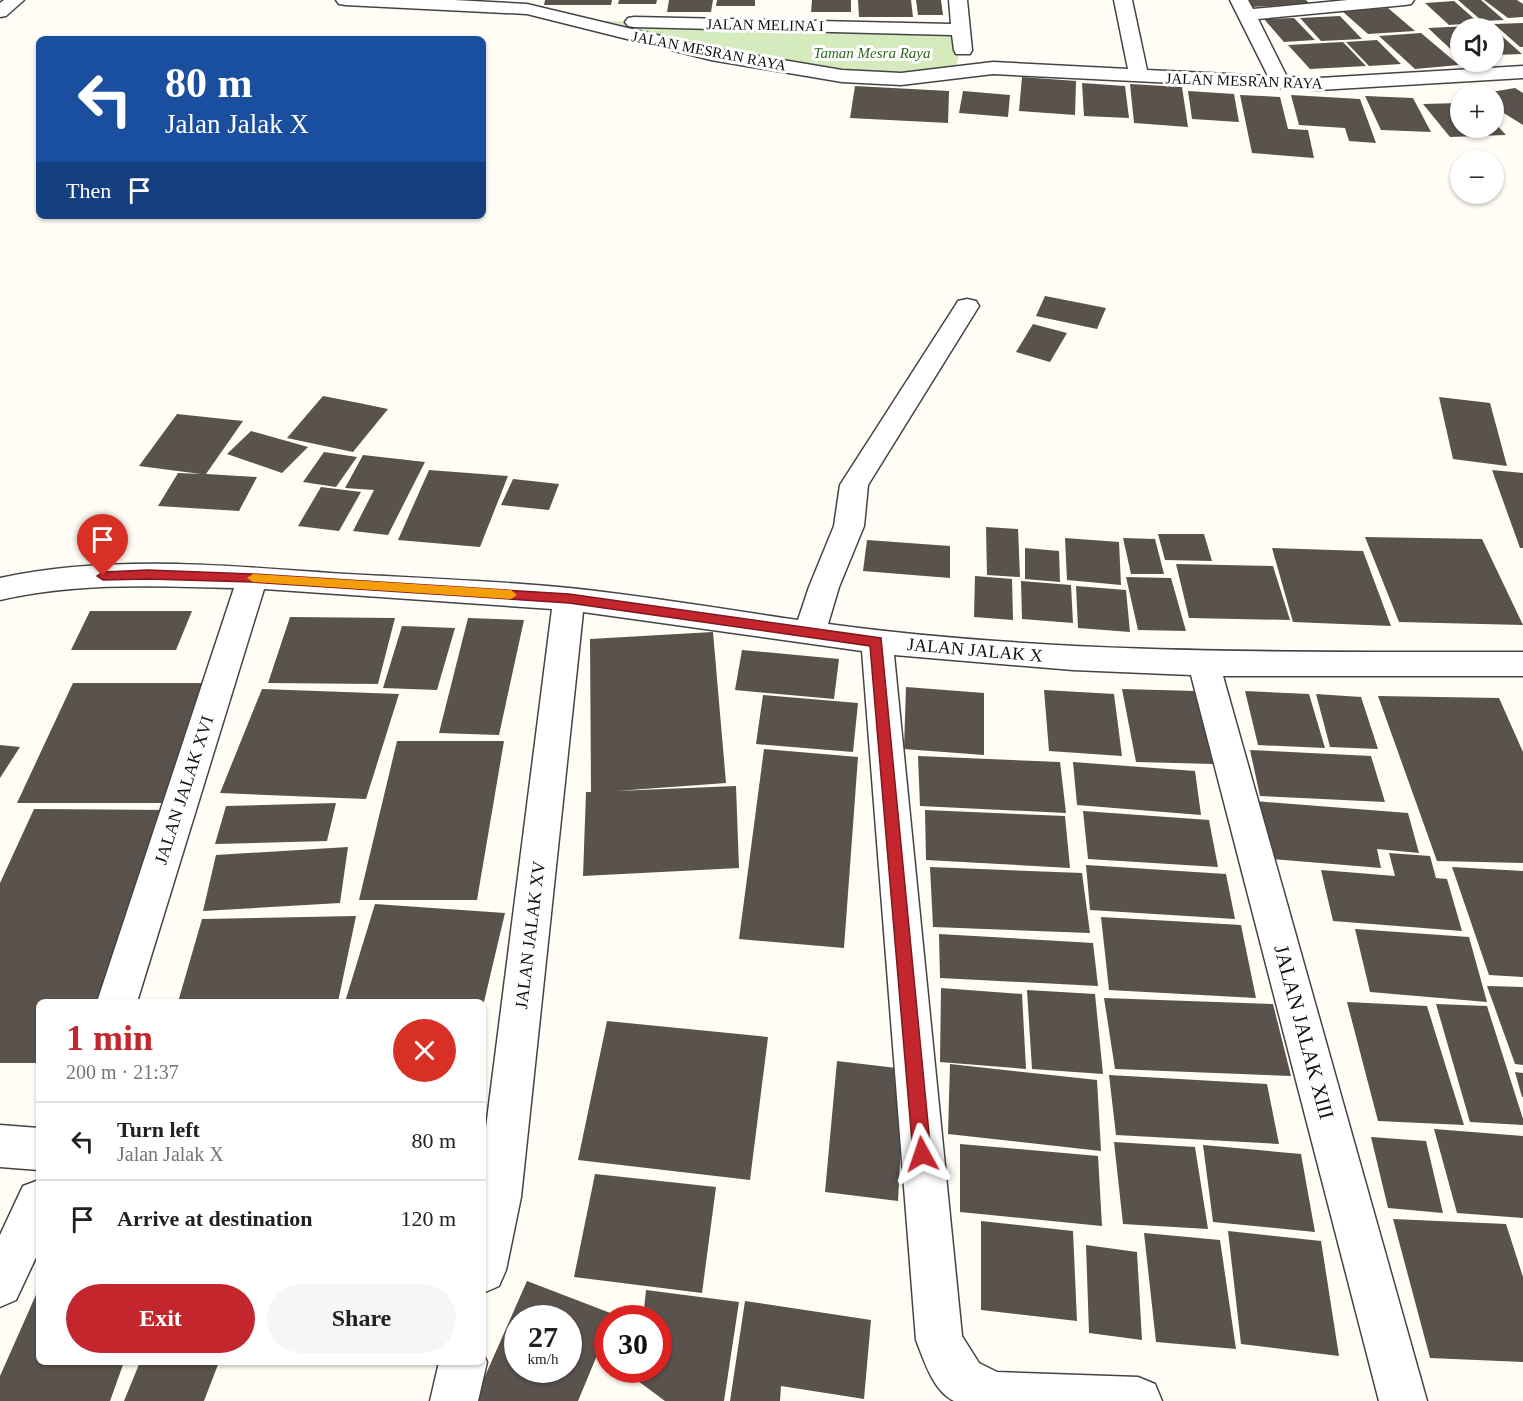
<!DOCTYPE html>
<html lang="en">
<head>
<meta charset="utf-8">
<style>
	body { margin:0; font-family:Georgia,serif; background:#f6f6f6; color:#202124; height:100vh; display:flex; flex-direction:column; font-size:22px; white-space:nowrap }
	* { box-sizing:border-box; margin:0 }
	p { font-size:20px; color:#757577 }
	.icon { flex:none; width:33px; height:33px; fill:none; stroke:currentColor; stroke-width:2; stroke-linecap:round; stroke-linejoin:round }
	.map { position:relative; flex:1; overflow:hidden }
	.side { position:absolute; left:36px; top:999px; width:450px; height:366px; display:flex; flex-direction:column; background:#fff; border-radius:9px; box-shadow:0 2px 4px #0004 }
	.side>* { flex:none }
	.top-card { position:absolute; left:36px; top:36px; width:450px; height:183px; border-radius:9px; box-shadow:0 2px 4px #0004; background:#1a4fa0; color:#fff; overflow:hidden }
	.buttons { position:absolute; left:1450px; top:18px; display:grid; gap:12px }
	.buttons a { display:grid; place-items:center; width:54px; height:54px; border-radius:50%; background:#fff; box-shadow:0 2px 4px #0004; font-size:30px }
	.speed { position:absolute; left:504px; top:1305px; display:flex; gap:12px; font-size:30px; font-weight:700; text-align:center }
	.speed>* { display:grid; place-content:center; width:78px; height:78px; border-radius:50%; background:#fff; box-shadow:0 2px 4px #0004; line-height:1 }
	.speed small { font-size:15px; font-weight:400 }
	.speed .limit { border:9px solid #d22; background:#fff; color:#111 }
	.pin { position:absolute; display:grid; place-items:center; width:51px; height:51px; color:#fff; margin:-62px -26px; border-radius:50% 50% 50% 0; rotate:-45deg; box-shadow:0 0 6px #0007 }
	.pin .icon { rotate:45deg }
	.me { position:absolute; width:66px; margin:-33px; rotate:355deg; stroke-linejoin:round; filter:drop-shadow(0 0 4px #0008) }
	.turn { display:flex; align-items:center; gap:21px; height:126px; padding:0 30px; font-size:27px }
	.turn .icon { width:78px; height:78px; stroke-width:2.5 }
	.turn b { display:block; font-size:42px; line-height:51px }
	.then { display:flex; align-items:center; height:57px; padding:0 30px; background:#0003; gap:12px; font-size:22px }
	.round { display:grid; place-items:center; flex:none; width:63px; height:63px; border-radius:32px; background:#f6f6f6 }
	.headline { display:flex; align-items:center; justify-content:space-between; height:102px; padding:0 30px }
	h1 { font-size:36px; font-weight:800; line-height:45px; color:#c4262e }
	.button { display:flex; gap:12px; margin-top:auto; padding:12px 30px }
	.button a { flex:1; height:69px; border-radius:36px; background:#c4262e; color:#fff; font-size:24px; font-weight:800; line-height:69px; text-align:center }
	.button a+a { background:#f6f6f6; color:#202124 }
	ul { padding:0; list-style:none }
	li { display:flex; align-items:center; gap:18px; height:78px; padding:0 30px; border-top:2px solid #e0e0e0 }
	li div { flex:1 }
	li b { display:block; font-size:22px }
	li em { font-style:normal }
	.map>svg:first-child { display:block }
	.green { fill:#d5ebbd }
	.building { fill:#5a524d; fill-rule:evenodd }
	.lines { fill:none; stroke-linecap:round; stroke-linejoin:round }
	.minor-casing { stroke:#444; stroke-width:3 }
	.minor { fill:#fff; fill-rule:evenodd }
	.route { fill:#c4262e; stroke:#7f191e; stroke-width:1.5 }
	.slow { fill:#f59e0b }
	.labels { text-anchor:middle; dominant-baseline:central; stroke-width:6; stroke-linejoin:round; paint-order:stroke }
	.far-street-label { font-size:15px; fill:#111; stroke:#fff }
	.far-park-label { font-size:15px; font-style:italic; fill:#2f6b1f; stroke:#fff }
	.street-label { font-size:18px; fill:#111; stroke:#fff }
	.near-street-label { font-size:21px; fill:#111; stroke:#fff }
</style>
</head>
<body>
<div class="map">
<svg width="1523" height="1401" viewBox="0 0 1523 1401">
	<rect width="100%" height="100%" fill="#fffdf5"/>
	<polygon class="green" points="568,20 962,30 956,71 842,76"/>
	<g class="building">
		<polygon points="545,0 612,0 611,5 544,5"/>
		<polygon points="619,0 657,0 656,4 618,4"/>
		<polygon points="669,0 713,0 711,12 667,12"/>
		<polygon points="717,0 755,0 755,6 716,6"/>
		<polygon points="812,0 851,0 851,12 811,12"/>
		<polygon points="858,0 911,0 913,17 859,17"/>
		<polygon points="916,0 941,0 943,15 918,15"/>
		<polygon points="1244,0 1306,0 1310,4 1250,7"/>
		<polygon points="1458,0 1481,0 1504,20 1482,21"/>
		<polygon points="1484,0 1517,0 1523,4 1523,17 1508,18"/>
		<polygon points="1454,1 1479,23 1449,25 1425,3"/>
		<polygon points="1388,8 1415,31 1368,34 1342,11"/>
		<polygon points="1340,16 1362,39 1321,41 1300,18"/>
		<polygon points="1294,18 1315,40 1284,42 1264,19"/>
		<polygon points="1523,23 1523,47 1520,47 1494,24"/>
		<polygon points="1489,25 1493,28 1461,28 1461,57 1459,57 1428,28"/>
		<polygon points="1494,29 1522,54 1494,55"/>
		<polygon points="1421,33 1459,65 1415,69 1379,36"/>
		<polygon points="1377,40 1401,64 1369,66 1346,42"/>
		<polygon points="1343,42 1366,66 1310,69 1288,45"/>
		<polygon points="1022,77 1076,81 1075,115 1019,111"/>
		<polygon points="1082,83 1125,86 1129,118 1084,116"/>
		<polygon points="1130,84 1182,87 1188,127 1134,123"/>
		<polygon points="855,86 949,91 948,123 850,118"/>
		<polygon points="1515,88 1523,93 1523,125 1494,107 1494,94 1479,94"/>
		<polygon points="963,91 1010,95 1008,117 959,113"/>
		<polygon points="1188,91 1234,94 1239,122 1192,119"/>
		<polygon points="1240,95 1280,97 1288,129 1308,130 1314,158 1252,153"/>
		<polygon points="1291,95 1360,99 1376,143 1349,141 1345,128 1299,125"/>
		<polygon points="1365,96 1413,98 1431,132 1381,130"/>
		<polygon points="1461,103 1461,128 1494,128 1494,122 1506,135 1450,137 1423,104"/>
		<polygon points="1045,296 1106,308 1097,329 1036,316"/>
		<polygon points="1033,324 1067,333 1050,362 1016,352"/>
		<polygon points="323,396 359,403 388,409 353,452 287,438"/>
		<polygon points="1439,397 1490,403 1507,466 1453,459"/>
		<polygon points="177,414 243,421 206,474 257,477 239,511 158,506 178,473 201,474 139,466"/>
		<polygon points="251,431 308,447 282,473 227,454"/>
		<polygon points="324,452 357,457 336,487 303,482"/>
		<polygon points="363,455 425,462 388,535 353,531 374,490 345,488"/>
		<polygon points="429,470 508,476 480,547 398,540"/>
		<polygon points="1492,470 1523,473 1523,548 1520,548"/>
		<polygon points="513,479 559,484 549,510 501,505"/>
		<polygon points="321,487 361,492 339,531 298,526"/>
		<polygon points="986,527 1018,529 1020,577 987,575"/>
		<polygon points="1158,534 1204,534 1212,561 1165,560"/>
		<polygon points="1365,537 1482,539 1523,625 1399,622"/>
		<polygon points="1065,538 1119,542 1121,585 1067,580"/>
		<polygon points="1123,538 1155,539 1164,574 1131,574"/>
		<polygon points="867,540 950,546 950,578 863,571"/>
		<polygon points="1025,548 1059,551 1060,582 1025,579"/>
		<polygon points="1272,548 1363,551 1391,626 1293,622"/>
		<polygon points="1176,564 1273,566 1290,620 1189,618"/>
		<polygon points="975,576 1012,579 1013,620 974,617"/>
		<polygon points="1126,577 1171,578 1186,631 1138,630"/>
		<polygon points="1021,581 1071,585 1073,623 1022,619"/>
		<polygon points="1076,586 1126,590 1130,632 1078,628"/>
		<polygon points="90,611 192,611 176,650 71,650"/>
		<polygon points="290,617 395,618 378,684 268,683"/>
		<polygon points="468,618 524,620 499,735 439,733"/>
		<polygon points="402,626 455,628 437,690 383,688"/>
		<polygon points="713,632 726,783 616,791 736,786 739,868 583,876 586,792 591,792 590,639"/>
		<polygon points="742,650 839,659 834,699 735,690"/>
		<polygon points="73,683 212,683 169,803 17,803"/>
		<polygon points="906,687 984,693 984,755 904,749"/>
		<polygon points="262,689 399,694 366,799 220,793"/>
		<polygon points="1122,689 1196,691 1214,764 1136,762"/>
		<polygon points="1044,690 1114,694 1122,756 1049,751"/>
		<polygon points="1245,691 1309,694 1325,748 1258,745"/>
		<polygon points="1316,694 1361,697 1378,749 1330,747"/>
		<polygon points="763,695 858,703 853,752 756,744"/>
		<polygon points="1378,696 1499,698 1523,752 1523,863 1437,861"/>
		<polygon points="397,741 504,741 477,900 359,900"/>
		<polygon points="0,745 20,747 0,778"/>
		<polygon points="764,749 858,757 844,948 739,939"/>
		<polygon points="1250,750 1371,756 1385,802 1260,796"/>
		<polygon points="918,756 1060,762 1066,813 920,806"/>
		<polygon points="1073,762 1195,771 1201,815 1077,805"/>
		<polygon points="1254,801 1408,813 1419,853 1377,849 1381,868 1272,859"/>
		<polygon points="336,803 327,841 215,844 226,806"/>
		<polygon points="34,809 170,810 98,1002 39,1002 39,1063 0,1063 0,883"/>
		<polygon points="925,810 1065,816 1070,868 926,860"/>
		<polygon points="1083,811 1209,820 1218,867 1088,859"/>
		<polygon points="348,847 340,903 203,911 216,855"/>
		<polygon points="1389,853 1430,856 1436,878 1447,879 1462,931 1333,921 1321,870 1395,876"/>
		<polygon points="1086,865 1226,874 1235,919 1090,910"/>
		<polygon points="930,867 1082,873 1090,933 933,927"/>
		<polygon points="1452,867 1523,871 1523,977 1489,975"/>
		<polygon points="375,904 505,913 484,1002 345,1002"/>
		<polygon points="356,916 338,1002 178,1002 202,919"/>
		<polygon points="1101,917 1241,925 1256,998 1109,990"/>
		<polygon points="1355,929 1469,937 1487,1002 1370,992"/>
		<polygon points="939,934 1093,943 1098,986 940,978"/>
		<polygon points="1487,986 1523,987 1523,1065 1515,1064"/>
		<polygon points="941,988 1022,994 1026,1069 940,1062"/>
		<polygon points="1027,990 1095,994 1103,1074 1032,1069"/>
		<polygon points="1104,998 1273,1004 1291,1076 1115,1069"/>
		<polygon points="1347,1002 1427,1006 1464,1125 1378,1121"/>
		<polygon points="1436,1004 1487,1006 1523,1119 1523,1125 1470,1122"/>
		<polygon points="607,1021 768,1037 750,1180 578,1160"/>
		<polygon points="837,1061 905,1069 898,1201 825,1192"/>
		<polygon points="950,1064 1097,1080 1101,1151 948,1134"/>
		<polygon points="1515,1072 1523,1073 1523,1097 1522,1097"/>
		<polygon points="1109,1075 1267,1084 1279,1144 1116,1135"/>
		<polygon points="1434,1129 1523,1136 1523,1218 1457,1213"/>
		<polygon points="1371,1137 1426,1141 1443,1213 1388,1208"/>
		<polygon points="1114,1142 1195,1147 1208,1229 1123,1224"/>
		<polygon points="960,1144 1098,1156 1102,1226 960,1212"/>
		<polygon points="1203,1145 1301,1154 1315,1232 1213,1222"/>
		<polygon points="595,1174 716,1187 702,1293 574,1277"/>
		<polygon points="1393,1219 1506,1224 1523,1277 1523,1362 1430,1358"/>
		<polygon points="981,1221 1073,1231 1077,1321 981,1310"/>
		<polygon points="1228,1231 1321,1241 1339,1356 1241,1344"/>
		<polygon points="1144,1233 1220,1240 1236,1349 1156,1342"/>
		<polygon points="1086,1245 1137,1252 1142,1340 1089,1333"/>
		<path d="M527,1281L613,1314L612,1318H608V1329L578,1401H474ZM518,1318H568V1370H518Z"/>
		<polygon points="39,1288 39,1362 124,1362 110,1401 0,1401 0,1376"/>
		<polygon points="646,1290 739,1302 724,1401 665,1401 638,1381 639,1370 658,1370 658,1318 643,1318"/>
		<polygon points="745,1301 871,1320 864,1399 781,1386 780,1401 730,1401"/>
		<polygon points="140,1362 219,1362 204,1401 124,1401"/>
	</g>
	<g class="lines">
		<g class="minor-casing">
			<g id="minor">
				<polygon points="4,0 24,0 6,16 0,17 0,3"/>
				<polygon points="336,0 454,0 527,4 711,48 842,70 901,73 993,62 1128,69 1114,0 1132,0 1147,70 1268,76 1230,0 1248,0 1253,9 1348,0 1414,0 1411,4 1405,5 1258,19 1287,77 1319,78 1523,66 1523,78 1319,90 993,74 901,85 842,82 711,60 527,14 345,5 339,4"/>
				<polygon points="949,0 967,0 972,50 970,54 956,54 954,50 952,35 634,27 628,26 625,22 628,18 634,17 951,24"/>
				<path d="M967,299L976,301L979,306L868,485L864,526L839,587L828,624C1058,655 1291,652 1523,652V676H1223L1427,1401H1379L1191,675L1073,670L894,655L962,1336L979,1363L997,1372L1138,1377L1155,1384L1162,1401H954C933,1391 924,1360 916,1340L862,651L583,612L521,1197L506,1270L499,1286L483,1293V1151L552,609L264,589L137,1002H97L234,588C155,586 77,582 0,600V578C107,555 221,565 330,573C409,578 490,580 569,588C646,596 722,609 798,620L809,587L834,526L840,485L955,306L958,301Z"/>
				<polygon points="0,1125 39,1128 39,1170 0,1167"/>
				<polygon points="39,1180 39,1251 16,1300 0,1307 0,1235 23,1186"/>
				<polygon points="483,1353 487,1362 478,1401 430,1401 439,1362 483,1362"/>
			</g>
		</g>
		<use href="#minor" class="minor"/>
	</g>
	<polygon class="route" points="148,570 252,574 569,594 881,638 931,1154 928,1160 922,1162 916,1160 913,1154 870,646 569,603 252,582 148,579 103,580 97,576 103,572"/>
	<polygon class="slow" points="253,574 511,590 517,595 511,599 253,582 247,578"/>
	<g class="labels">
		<g class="far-street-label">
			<text transform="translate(765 25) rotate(1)">JALAN MELINA I</text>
			<text transform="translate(709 51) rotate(11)">JALAN MESRAN RAYA</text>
			<text transform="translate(1244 81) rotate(2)">JALAN MESRAN RAYA</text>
		</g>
		<g class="far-park-label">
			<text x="872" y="53">Taman Mesra Raya</text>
		</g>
		<g class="street-label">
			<text transform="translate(975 650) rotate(5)">JALAN JALAK X</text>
			<text transform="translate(184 790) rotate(-72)">JALAN JALAK XVI</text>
			<text transform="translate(530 935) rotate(-83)">JALAN JALAK XV</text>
		</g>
		<g class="near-street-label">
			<text transform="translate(1304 1032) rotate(75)">JALAN JALAK XIII</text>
		</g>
	</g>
</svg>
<div class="buttons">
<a><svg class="icon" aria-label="sound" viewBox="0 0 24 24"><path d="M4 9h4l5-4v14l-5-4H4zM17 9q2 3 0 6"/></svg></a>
<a>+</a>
<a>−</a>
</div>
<div class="speed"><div>27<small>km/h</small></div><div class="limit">30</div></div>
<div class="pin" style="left:103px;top:576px;background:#d93025"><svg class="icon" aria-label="arrive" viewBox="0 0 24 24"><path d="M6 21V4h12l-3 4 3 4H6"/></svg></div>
<svg class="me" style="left:922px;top:1154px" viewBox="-20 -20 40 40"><path d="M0-17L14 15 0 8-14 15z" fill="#c4262e" stroke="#fff" stroke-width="4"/></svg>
<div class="top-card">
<div class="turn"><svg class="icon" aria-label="left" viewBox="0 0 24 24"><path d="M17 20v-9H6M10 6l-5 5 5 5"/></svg><div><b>80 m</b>Jalan Jalak X</div></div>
<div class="then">Then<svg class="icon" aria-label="arrive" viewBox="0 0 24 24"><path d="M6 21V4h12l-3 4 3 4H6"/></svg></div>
</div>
<section class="side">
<div class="headline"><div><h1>1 min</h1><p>200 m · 21:37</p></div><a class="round" style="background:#d93025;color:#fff"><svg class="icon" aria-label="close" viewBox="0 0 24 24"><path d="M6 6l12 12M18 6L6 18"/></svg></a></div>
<ul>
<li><svg class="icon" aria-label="left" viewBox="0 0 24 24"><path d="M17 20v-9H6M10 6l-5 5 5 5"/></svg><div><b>Turn left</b><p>Jalan Jalak X</p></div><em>80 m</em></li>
<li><svg class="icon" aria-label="arrive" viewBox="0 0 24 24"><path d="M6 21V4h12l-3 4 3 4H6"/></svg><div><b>Arrive at destination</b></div><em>120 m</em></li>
</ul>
<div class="button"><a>Exit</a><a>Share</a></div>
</section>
</div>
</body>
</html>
